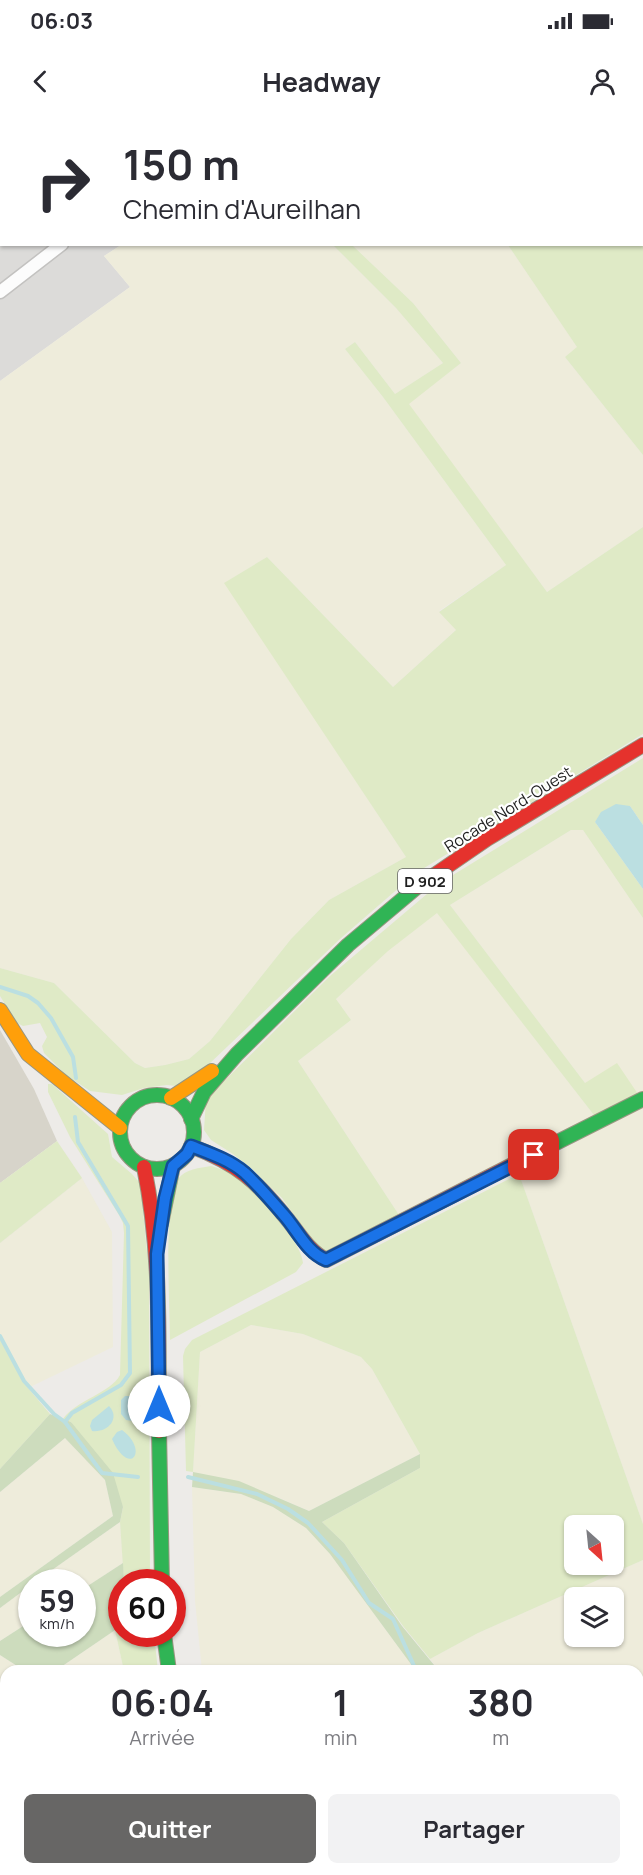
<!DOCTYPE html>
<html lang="fr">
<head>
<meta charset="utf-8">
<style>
	body { margin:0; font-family:Manrope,sans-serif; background:#f2f2f3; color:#2b2b33; height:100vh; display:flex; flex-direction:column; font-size:22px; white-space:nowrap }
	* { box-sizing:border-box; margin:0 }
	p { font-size:20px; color:#7c7c81 }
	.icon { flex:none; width:33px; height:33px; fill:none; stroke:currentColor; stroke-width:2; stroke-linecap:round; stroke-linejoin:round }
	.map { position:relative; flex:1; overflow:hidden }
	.details { position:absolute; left:0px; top:1545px; width:644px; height:210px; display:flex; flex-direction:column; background:#fff; border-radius:18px 18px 0 0; box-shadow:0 2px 4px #0004 }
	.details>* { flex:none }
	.banner { position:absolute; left:0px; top:0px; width:644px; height:126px; box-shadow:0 2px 4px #0004; background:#fff; color:#2b2b33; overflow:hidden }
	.needle { width:39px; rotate:153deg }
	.fabs { position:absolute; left:564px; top:1395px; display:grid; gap:12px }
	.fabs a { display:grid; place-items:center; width:60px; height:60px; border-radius:9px; background:#fff; box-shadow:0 2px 4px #0004; font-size:30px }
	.speed { position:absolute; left:18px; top:1449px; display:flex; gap:12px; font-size:30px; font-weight:700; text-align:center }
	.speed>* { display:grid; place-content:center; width:78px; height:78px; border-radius:50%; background:#fff; box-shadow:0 2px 4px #0004; line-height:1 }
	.speed small { font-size:15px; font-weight:400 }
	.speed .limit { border:9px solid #d22; background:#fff; color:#111 }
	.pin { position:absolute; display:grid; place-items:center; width:51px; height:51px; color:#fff; margin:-26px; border-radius:12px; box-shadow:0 3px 9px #0006 }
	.me { position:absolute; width:66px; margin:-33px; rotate:0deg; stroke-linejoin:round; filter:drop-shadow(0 0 4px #0008) }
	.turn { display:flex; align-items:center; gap:21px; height:126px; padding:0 24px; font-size:27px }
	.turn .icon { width:78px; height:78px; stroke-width:2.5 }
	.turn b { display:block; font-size:42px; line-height:51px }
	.eta { display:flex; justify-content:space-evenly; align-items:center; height:102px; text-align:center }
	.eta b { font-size:36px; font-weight:700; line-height:42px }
	.cta { display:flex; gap:12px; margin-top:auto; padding:12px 24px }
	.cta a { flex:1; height:69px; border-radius:9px; background:#676665; color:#fff; font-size:24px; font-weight:700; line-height:69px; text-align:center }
	.cta a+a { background:#f2f2f3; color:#2b2b33 }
	.status { display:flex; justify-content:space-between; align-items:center; height:42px; padding:0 30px; background:#fff; direction:ltr }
	.status svg { height:16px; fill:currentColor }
	header { display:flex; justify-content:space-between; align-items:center; height:78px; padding:0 24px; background:#fff; font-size:27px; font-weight:700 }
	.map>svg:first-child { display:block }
	.residential { fill:#dcdbd9 }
	.construction { fill:#d7d4ca }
	.farmland { fill:#eeecdb; fill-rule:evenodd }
	.grass { fill:#dfeac6; fill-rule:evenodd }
	.forest { fill:#cddcbd }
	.water { fill:#bbdfe1 }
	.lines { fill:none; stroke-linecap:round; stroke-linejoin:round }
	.stream { stroke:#bbdfe1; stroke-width:4 }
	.street-casing { stroke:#c3c2c0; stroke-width:15 }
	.fast-casing { stroke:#989680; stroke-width:16 }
	.slow-casing { stroke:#989680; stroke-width:16 }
	.jam-casing { stroke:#989680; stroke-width:16 }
	.street { stroke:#fcfcfc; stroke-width:12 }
	.fast { stroke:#30b455; stroke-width:14 }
	.slow { stroke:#ff9f0a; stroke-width:14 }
	.jam { stroke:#e5322d; stroke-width:14 }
	.route-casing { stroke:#114b97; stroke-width:15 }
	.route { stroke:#1a73e8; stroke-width:10 }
	.labels { text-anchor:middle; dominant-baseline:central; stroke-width:4.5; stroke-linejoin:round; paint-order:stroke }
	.shield { fill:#fff; stroke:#626262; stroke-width:1.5 }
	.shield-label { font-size:15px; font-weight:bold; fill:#1f1f1f }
	.street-label { font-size:16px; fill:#1f1f1f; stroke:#fff }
</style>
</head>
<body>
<div class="status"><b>06:03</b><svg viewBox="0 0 49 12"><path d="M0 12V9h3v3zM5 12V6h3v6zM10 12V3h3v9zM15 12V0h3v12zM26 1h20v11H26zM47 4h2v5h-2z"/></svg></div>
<header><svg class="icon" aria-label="back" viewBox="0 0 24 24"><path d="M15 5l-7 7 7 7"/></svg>Headway<svg class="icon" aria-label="person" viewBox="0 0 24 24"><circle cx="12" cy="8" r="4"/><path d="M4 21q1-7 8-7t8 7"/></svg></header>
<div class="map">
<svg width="643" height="1755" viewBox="0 0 643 1755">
	<rect width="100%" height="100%" fill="#edebe8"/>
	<polygon class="residential" points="0,0 73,1 2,2 2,124 121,125 104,136 130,167 0,261"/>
	<polygon class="construction" points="0,910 34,969 57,1021 0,1063"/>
	<g class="farmland">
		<polygon points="71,0 236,0 238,1 73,2"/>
		<polygon points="121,125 333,125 396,188 443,243 395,274 355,222 345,229 383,277 506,445 439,491 457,509 393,567 267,437 225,463 406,737 329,780 291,819 210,921 189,939 165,945 145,948 135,943 54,863 0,848 0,261 130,167 104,136"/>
		<polygon points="352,125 508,125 578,228 565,237 643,335 643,407 547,472 408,284 461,243 413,183"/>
		<polygon points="571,710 583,710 643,798 643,975 585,963 450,785"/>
		<polygon points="437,792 597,999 399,1095 298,941 351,900 336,879 388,830"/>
		<polygon points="643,985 643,1404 519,1054"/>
		<polygon points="82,1058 112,1112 113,1227 28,1268 0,1219 0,1123"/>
		<polygon points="251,1205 303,1214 361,1237 372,1249 420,1334 309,1391 277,1377 193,1352 200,1232"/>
		<polygon points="65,1318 105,1360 113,1396 0,1477 0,1372"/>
		<polygon points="192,1367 241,1374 273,1387 306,1408 330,1434 416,1551 202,1551 195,1481"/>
		<polygon points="120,1402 123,1443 83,1469 82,1462 35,1462"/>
		<path d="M643,1440V1604L638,1606V1551H439L430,1539L478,1513ZM574,1478H614V1516H574Z"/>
		<polygon points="31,1465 31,1501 0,1521 0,1488"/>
		<polygon points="115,1510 124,1551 55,1551"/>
		<polygon points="0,1535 25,1551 6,1551 6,1727 0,1716"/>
		<polygon points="643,1631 643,1755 240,1755 238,1749 638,1749 638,1634"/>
		<polygon points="18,1749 172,1749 174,1755 21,1755"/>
	</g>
	<g class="grass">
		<polygon points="236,0 465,0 463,2"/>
		<polygon points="589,0 643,0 643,335 565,237 577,227 508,125 642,124 642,2 586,1"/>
		<polygon points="333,125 352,125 413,183 461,243 409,284 547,472 643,407 643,614 416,753 341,818 185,967 167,965 144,968 122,975 90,971 66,955 44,933 42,926 47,917 40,903 23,906 17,903 0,876 0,848 54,863 135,943 145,948 165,945 189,939 210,921 291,819 329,780 406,737 224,463 267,437 393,567 456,510 439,492 506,445 383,277 345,229 355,222 395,274 443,243 396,188"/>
		<polygon points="643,638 643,705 630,686 595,702 643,769 643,798 583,710 571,710 450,785 585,963 617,943 640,977 597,999 437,793 388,831 336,879 351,900 298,941 399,1095 326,1134 314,1122 282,1078 252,1049 233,1034 211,1020 204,1010 206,979 330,856 440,763"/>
		<path d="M48,964H52L108,1014L112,1037L132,1054L139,1062L141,1069L149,1154L150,1462H124L120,1402L123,1387L71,1302L63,1299C76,1280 111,1273 120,1255L124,1113L123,1103L119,1095L70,1017L48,972Z"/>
		<polygon points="57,1021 82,1058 0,1123 0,1063"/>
		<path d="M211,1046C220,1049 231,1051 238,1057C257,1070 301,1120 303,1143L296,1152L170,1220C170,1188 163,1082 178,1059C185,1049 200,1048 211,1046Z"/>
		<path d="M519,1054L643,1404V1440L478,1513L430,1539L403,1506L344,1423L322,1402L420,1348V1334L372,1249L361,1237L303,1214L251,1205L200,1232L193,1352L186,1351L183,1236L185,1229L192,1220ZM574,1406H614V1444H574Z"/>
		<polygon points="0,1219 28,1268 50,1294 0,1349"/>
		<polygon points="121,1506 122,1514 154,1514 158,1551 124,1551 115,1510"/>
	</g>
	<g class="forest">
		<polygon points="50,1294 71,1302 113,1353 123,1387 120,1402 35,1462 32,1462 31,1465 0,1488 0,1477 113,1396 105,1360 65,1318 0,1372 0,1349"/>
		<polygon points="420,1334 420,1348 322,1402 344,1423 402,1506 439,1551 416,1551 330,1434 306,1408 273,1387 241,1374 192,1367 193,1352 239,1361 309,1391"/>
		<polygon points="123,1443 124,1462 122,1462 121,1506 55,1551 25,1551 0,1535 0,1521 31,1501 32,1514 82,1514 83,1469"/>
	</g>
	<g class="water">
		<polygon points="616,684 630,686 643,705 643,769 595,702 601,692"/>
		<polygon points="125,1276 137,1276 133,1301 126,1300 121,1294 121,1280"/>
		<path d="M109,1286C121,1299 107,1313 92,1311L90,1306L92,1300Z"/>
		<path d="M122,1310C150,1331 129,1358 112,1319L117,1312Z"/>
	</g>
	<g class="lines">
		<g class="stream">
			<polyline points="0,867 28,876 38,883 51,898 73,937 76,958"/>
			<polyline points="75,997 78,1022 128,1106 130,1253 121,1265 72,1293 65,1302 102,1353 138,1357"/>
			<polyline points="0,1216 24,1261 54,1294 65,1302"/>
			<polyline points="188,1357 257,1374 288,1389 308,1403 342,1440 369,1483 393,1499 415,1548 419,1551"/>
			<polyline points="638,1620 643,1618"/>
		</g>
		<g class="street-casing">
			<g id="street">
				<polyline points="3,0 4,2"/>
				<polyline points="0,63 2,61"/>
				<polyline points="0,172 62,124"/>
			</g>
		</g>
		<g class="fast-casing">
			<g id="fast">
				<circle cx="157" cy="1012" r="37"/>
				<polyline points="191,999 204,972 237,934 348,825 417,767"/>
				<polyline points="518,1042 643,979"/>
				<polyline points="161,1104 173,1046"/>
				<polyline points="159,1311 162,1462"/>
				<polyline points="164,1514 169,1551"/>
			</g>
		</g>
		<g class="slow-casing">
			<g id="slow">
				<polyline points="0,890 28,934 120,1008"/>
				<polyline points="171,978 212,951"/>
			</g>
		</g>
		<g class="jam-casing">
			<g id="jam">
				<polyline points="417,767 487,719 643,625"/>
				<path d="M191,1026C238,1044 257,1061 288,1100C300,1115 309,1131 326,1140L518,1042"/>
				<path d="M144,1047C162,1134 158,1222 159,1311"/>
				<polyline points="206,1749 208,1755"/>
			</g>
		</g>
		<use href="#street" class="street"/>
		<use href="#fast" class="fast"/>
		<use href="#slow" class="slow"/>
		<use href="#jam" class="jam"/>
	</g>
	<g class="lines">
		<g class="route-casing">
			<path id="route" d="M159,1286L157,1134L165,1078L173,1046L187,1034L191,1026C209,1033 230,1040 245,1053C258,1065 271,1080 283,1094C297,1109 306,1132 326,1140L534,1035"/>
		</g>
		<use href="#route" class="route"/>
	</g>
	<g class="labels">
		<rect class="shield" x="398" y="749" width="54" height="24" rx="4.5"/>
		<g class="shield-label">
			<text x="425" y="761">D 902</text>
		</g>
		<g class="street-label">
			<text transform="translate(508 689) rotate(-32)">Rocade Nord-Ouest</text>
		</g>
	</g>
</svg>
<div class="fabs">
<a><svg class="needle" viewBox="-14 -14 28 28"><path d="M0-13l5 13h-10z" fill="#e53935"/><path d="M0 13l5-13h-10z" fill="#7c7c81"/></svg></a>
<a><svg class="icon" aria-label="layers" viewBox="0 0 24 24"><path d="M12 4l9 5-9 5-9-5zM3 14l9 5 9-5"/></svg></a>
</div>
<div class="speed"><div>59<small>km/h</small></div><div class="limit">60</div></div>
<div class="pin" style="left:534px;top:1035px;background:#d93025"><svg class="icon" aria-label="arrive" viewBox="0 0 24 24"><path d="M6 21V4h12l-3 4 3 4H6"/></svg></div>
<svg class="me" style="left:159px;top:1286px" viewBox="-20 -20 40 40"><circle r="19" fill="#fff"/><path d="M0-13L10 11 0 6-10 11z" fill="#1a73e8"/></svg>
<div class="banner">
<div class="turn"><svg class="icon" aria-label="right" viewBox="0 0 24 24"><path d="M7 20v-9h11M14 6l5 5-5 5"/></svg><div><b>150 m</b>Chemin d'Aureilhan</div></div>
</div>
<section class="details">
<div class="eta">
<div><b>06:04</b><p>Arrivée</p></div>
<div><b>1</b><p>min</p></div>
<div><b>380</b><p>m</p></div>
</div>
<div class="cta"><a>Quitter</a><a>Partager</a></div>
</section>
</div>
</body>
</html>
